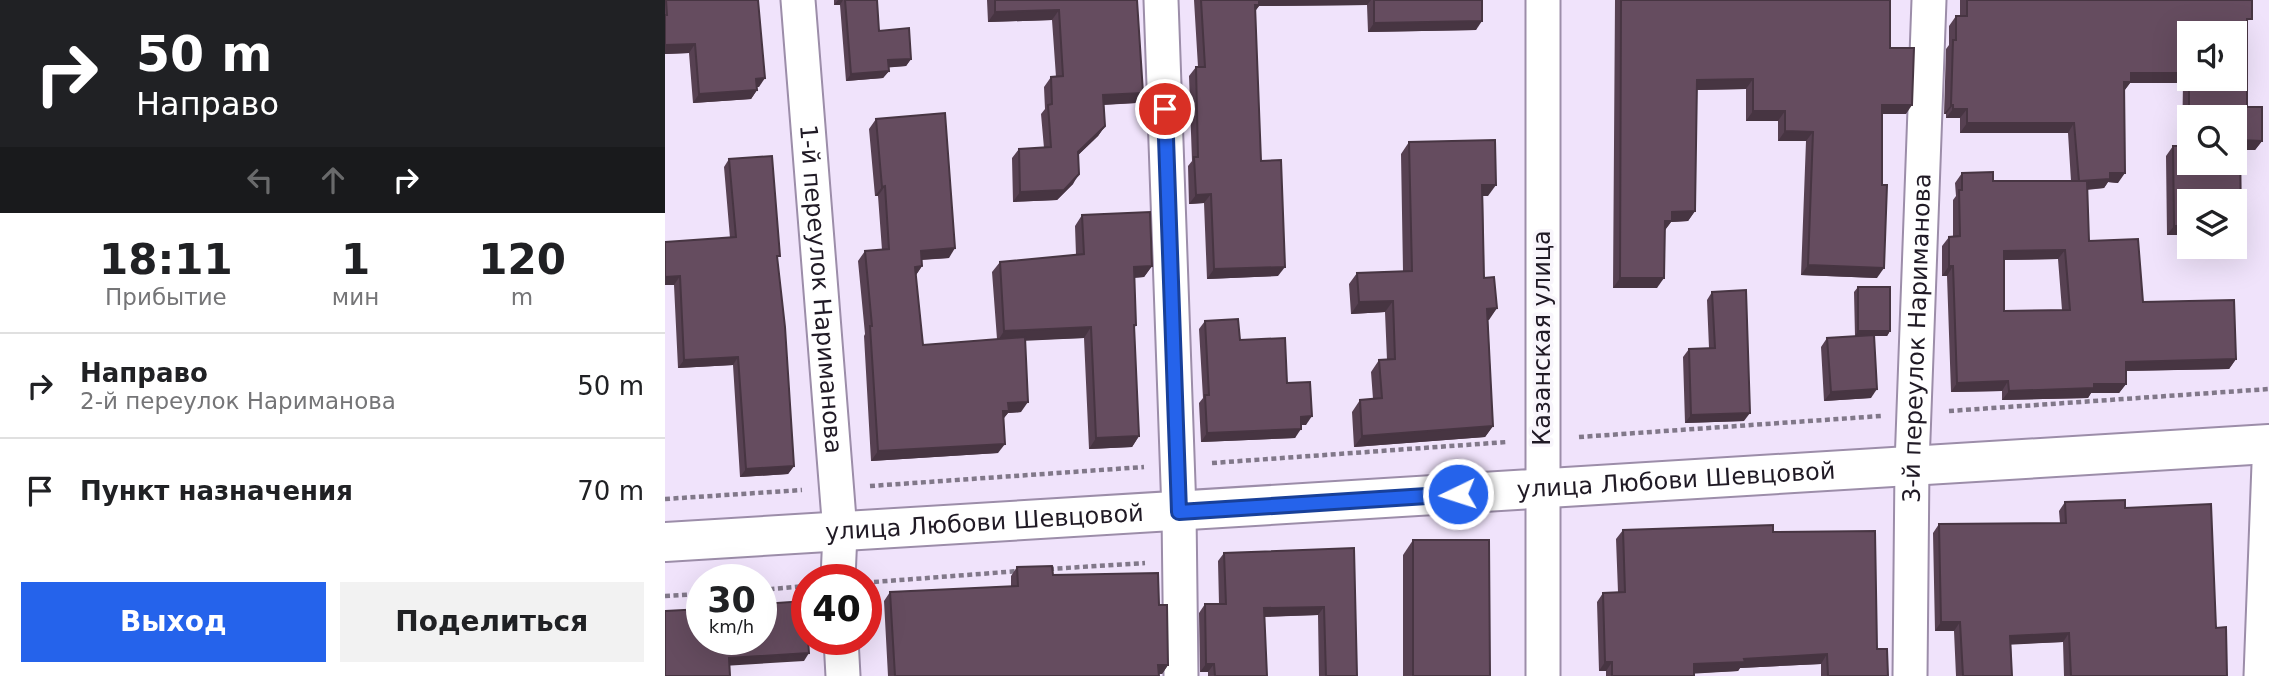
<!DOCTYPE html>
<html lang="ru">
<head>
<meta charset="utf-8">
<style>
	body { margin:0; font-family:"DejaVu Sans",sans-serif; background:#f2f2f2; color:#202124; height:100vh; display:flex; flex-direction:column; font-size:26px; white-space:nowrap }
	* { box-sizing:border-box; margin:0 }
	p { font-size:23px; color:#757577 }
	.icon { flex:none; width:38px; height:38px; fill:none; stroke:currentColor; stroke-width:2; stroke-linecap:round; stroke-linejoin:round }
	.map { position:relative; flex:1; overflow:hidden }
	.side { display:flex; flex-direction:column; background:#fff; width:665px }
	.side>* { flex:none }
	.guide { background:#202124; color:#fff; overflow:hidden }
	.controls { position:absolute; left:1512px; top:21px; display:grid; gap:14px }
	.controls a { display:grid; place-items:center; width:70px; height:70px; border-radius:0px; background:#fff; box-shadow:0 7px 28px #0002; font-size:35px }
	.speed { position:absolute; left:21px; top:564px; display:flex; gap:14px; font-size:35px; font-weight:700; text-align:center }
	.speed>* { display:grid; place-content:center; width:91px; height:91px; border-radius:50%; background:#fff; box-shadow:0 7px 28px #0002; line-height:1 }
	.speed small { font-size:18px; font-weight:400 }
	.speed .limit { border:10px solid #d22; background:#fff; color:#111 }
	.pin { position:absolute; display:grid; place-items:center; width:60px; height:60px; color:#fff; margin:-30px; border:4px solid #fff; border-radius:50%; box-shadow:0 2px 7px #0007 }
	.me { position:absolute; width:77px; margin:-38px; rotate:266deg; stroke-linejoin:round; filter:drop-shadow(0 0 5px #0008) }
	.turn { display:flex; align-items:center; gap:24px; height:147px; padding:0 21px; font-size:32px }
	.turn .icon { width:91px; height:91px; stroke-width:2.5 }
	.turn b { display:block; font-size:49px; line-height:60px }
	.lanes { display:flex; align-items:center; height:66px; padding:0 21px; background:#0003; justify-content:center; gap:35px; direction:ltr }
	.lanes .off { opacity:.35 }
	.eta { display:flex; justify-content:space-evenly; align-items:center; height:119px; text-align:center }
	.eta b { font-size:42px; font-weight:600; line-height:49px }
	.cta { display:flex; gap:14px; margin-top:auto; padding:14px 21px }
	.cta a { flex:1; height:80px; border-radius:0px; background:#2563eb; color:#fff; font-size:28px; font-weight:600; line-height:80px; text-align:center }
	.cta a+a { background:#f2f2f2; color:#202124 }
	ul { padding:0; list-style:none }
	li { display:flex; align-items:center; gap:21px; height:105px; padding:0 21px; border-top:2px solid #e0e0e0 }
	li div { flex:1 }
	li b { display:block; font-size:26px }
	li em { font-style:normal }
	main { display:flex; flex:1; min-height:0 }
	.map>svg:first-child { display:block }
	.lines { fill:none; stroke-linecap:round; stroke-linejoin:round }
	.street-casing { stroke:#9c8da9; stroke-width:37 }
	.secondary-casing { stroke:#9c8da9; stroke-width:42 }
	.path { stroke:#817889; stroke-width:4.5; stroke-dasharray:5 3.5; stroke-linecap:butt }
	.street { stroke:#fff; stroke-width:33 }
	.secondary { stroke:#fff; stroke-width:38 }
	.wall { fill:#574152; fill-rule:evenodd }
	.shaded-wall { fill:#473542 }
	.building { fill:#654c5f; stroke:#473542; stroke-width:2; fill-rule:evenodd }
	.route-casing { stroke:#184099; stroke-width:18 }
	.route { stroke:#2563eb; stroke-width:12 }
	.labels { text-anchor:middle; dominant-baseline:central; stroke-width:7; stroke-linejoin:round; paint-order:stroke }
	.street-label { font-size:24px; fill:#201a25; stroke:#f8f5fb }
</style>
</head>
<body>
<main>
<section class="side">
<div class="guide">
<div class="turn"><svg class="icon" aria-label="right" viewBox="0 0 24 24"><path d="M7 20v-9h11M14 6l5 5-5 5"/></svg><div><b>50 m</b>Направо</div></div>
<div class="lanes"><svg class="icon off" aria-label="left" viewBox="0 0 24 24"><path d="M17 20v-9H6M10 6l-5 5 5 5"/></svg><svg class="icon off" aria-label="ahead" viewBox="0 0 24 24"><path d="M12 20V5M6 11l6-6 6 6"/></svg><svg class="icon" aria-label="right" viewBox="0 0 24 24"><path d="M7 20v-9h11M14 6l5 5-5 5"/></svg></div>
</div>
<div class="eta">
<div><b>18:11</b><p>Прибытие</p></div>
<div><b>1</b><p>мин</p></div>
<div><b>120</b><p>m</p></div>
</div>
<ul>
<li><svg class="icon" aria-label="right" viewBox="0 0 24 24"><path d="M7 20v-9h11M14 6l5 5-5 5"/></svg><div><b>Направо</b><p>2-й переулок Нариманова</p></div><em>50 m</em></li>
<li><svg class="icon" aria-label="arrive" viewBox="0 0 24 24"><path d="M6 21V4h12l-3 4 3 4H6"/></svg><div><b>Пункт назначения</b></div><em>70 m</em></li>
</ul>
<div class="cta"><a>Выход</a><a>Поделиться</a></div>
</section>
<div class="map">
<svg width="1604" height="676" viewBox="0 0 1604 676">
	<rect width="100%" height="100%" fill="#f0e3fb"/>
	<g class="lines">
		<g class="street-casing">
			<g id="street">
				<path id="s1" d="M133,0L175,532L173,579"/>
				<polyline points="496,0 514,512 516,676"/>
				<polyline points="878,0 878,676"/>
				<polyline points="176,639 178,676"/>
				<path id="s2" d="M1245,676L1247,465L1264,0"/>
				<polyline points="1596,676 1604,464"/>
			</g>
		</g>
		<g class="secondary-casing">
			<g id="secondary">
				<path id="s3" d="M0,542L1604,444"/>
			</g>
		</g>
		<g class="path">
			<polyline points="1284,411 1604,389"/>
			<polyline points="914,437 1216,416"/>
			<polyline points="547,463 842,442"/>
			<polyline points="205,486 479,467"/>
			<polyline points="0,499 137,490"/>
			<polyline points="384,569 480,563"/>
			<polyline points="209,582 354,571"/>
			<polyline points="96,590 141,586"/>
			<polyline points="0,596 37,594"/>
		</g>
		<use href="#street" class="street"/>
		<use href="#secondary" class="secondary"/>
	</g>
	<g class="wall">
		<polygon points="0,0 93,0 94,87 92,87 92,90 86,99 28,103 24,53 0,54"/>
		<polygon points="169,0 212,0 214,31 246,59 241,66 223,67 224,71 218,78 181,81 175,5 169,5"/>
		<polygon points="322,0 472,0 471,103 439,105 440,126 433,136 413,155 408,184 392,200 348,202 347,158 354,149 379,148 376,114 380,109 379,87 386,77 391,77 387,20 323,22"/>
		<polygon points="529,0 817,0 811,30 703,32 702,5 594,6 590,11 596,161 613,276 542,279 539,203 524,204 523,166 527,161 524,76 531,67 533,67"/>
		<polygon points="950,0 1225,0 1225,48 1241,114 1217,114 1212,278 1136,275 1141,141 1113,141 1113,121 1081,121 1081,89 1032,90 1030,211 1023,221 1006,222 1000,230 992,288 948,288"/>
		<path d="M1295,0H1587L1582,26V107L1597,141L1590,150H1575L1524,235H1502L1501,156L1508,146H1517L1518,83H1465L1459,91L1453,183L1443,182L1439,188L1422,190L1424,241L1478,302L1571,359L1564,369L1461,371V384L1454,393H1426L1423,398L1337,400V391L1286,392L1282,276H1277V246L1284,237L1288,236V200L1291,196L1290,183L1297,173L1328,181H1406L1403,133H1295V118H1281V114H1279L1281,49L1284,45V26L1291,16H1295ZM1393,259L1397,310L1339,311V260Z"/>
		<polygon points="211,119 284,258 257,260 257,266 251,275 258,345 332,339 327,272 335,262 411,255 410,226 417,215 487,266 479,277 469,278 471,325 469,329 474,436 467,447 424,449 419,338 360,340 356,412 343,413 339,418 333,453 206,461 199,336 200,334 193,261 200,251 217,250 213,196 210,196 204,129"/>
		<polygon points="744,142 823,196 818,196 819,278 832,308 823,320 828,426 820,437 689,447 687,412 695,400 708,399 706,372 714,360 722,360 720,312 686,314 684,284 692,273 738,271 736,154"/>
		<polygon points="64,159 112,260 129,466 123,474 75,477 68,365 13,368 9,285 0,285 0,242 65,238 59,167"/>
		<polygon points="1193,287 1225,331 1222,336 1209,336 1206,398 1159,401 1156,347 1162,338 1190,336 1189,292"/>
		<polygon points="1047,292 1079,421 1020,423 1018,357 1024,349 1044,348 1042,300"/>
		<polygon points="540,321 575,340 622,383 641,425 636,425 630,438 536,442 534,403 538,398 534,329"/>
		<polygon points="1400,502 1460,508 1551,628 1562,676 1399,676 1398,642 1346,644 1347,676 1291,676 1289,631 1270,631 1268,533 1274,524 1395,523 1394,511"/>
		<polygon points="958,530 1108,532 1212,649 1223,676 1156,676 1156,664 1075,668 1073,671 1029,673 1029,676 941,676 941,671 934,671 932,602 938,593 953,592 951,539"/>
		<polygon points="748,540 825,676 738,676 738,555"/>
		<polygon points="689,548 692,676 654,676 653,615 599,617 602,676 543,676 543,672 535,672 534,613 540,604 554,604 553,561 559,553"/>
		<polygon points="352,567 388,575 494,605 503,665 497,674 494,674 494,676 223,676 219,601 225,592 346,586 346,576"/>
	</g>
	<g class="shaded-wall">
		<polygon points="173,0 178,0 175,5 169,5"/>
		<polygon points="592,0 706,0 702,5 594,6 588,14"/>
		<polygon points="394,10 387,20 323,22 330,12"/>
		<polygon points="817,21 811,30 703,32 709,23"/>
		<polygon points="30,44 24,53 0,54 0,45"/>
		<polygon points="246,59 241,66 218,68 223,60"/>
		<polygon points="224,71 218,78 181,81 186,74"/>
		<polygon points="1466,73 1524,73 1518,83 1465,83 1459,91 1452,92"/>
		<polygon points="100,78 94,87 85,87 91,79"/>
		<polygon points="1088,79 1081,89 1025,90 1032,80"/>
		<polygon points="92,90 86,99 28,103 34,94"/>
		<polygon points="478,93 471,103 431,105 438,95"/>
		<polygon points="1217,105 1247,105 1241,114 1210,114"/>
		<polygon points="1286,105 1288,105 1281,114 1279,114"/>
		<polygon points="1288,109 1302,109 1295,118 1281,118"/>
		<polygon points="1088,111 1120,111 1113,121 1081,121"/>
		<polygon points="1302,123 1409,123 1403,133 1295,133"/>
		<polygon points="440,126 433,136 406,162 413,152"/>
		<polygon points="1120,131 1148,132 1141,141 1113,141"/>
		<polygon points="1575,140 1597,141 1590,150 1570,150"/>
		<polygon points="1445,173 1460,173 1453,183 1443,182 1439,188 1408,190 1415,181"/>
		<polygon points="414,174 408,184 392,200 348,202 355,192"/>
		<polygon points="817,185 831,185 823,196 809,196"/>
		<polygon points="220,186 213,196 210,196 217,187"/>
		<polygon points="546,194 539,203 524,204 531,195"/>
		<polygon points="1030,211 1023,221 1006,222 1000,230 993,231 1007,212"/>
		<polygon points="1570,225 1576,225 1570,234"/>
		<polygon points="1509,226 1524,226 1524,235 1502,235"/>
		<polygon points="290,248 284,258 249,260 256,251"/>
		<polygon points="1400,250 1393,259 1332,260 1339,251"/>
		<polygon points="1143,265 1219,268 1212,278 1136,275"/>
		<polygon points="257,266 251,275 250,267"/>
		<polygon points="487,266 479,277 461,278 469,267"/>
		<polygon points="1284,266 1288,266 1282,276 1277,276"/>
		<polygon points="620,267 613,276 542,279 549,269"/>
		<polygon points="15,276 9,285 0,285 0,277"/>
		<polygon points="955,278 999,278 992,288 948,288"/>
		<polygon points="728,301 720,312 686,314 694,302"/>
		<polygon points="832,308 824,320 814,321 822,309"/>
		<polygon points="426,327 419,338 332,342 339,331"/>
		<polygon points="1193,331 1225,331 1222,336 1190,336"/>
		<polygon points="73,357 68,365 13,368 19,360"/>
		<polygon points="1571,359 1564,369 1454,371 1461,362"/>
		<polygon points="1343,381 1337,391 1286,392 1292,383"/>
		<polygon points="1429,384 1461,384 1454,393 1426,393 1423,398 1337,400 1344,391"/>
		<polygon points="1212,389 1206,398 1159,401 1166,392"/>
		<polygon points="363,402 356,412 343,413 337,420 332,421 343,403"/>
		<polygon points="1085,413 1079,421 1020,423 1026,415"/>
		<polygon points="647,416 641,425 630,425 636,417"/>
		<polygon points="828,426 820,437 689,447 697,436"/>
		<polygon points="636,429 630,438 536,442 542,433"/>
		<polygon points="474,436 467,447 424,449 431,438"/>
		<polygon points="340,444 333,453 206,461 213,451"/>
		<polygon points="129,466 123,474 75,477 81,469"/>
		<polygon points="659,607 653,615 593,617 599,608"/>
		<polygon points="1276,622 1295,622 1289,631 1270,631"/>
		<polygon points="1404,633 1398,642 1339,645 1345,636"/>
		<polygon points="144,653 139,661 58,666 64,658"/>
		<polygon points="1162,654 1156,664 1075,668 1073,671 1023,674 1029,664 1079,659"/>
		<polygon points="940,662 947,662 941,671 934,671"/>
		<polygon points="541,664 549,664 543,672 535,672"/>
		<polygon points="493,665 503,665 497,674 487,674"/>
	</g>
	<g class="building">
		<polygon points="1,0 93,0 100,78 91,79 92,90 34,94 30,44 0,45 0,15 2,15"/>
		<polygon points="180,0 212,0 214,31 244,28 246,59 223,60 224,71 186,74"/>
		<polygon points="330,0 472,0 478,93 438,95 440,126 413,152 414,174 399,190 355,192 354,149 386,147 383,105 387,104 386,77 398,76 394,10 330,12"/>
		<polygon points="536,0 594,0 594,5 590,5 596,161 616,160 620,267 549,269 546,194 531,195 529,157 533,157 531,67 540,67"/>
		<polygon points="709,0 817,0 817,21 709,23"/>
		<polygon points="956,0 1225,0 1225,48 1249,48 1247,105 1217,105 1217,185 1222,185 1219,268 1143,265 1148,132 1120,131 1120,111 1088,111 1088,79 1032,80 1030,211 1007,212 1007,221 1000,221 999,278 955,278"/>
		<path d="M1302,0H1587V19H1582V107H1597V141L1575,140L1576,225H1570V201H1524V226H1509L1508,146H1524V73H1466V82H1459L1460,173H1445V179L1415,181H1422L1424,241L1473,239L1478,302L1569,300L1571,359L1461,362V384H1429V388L1344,391L1343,381L1292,383L1288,266H1284V237L1295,236L1294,190H1297V173L1328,172V181H1414L1409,123H1302V109H1288V105H1286L1288,40H1291V16H1302ZM1524,33H1570V79H1524ZM1524,117H1570V163H1524ZM1400,250L1405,310L1339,311V251Z"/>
		<polygon points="280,113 290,248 256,251 257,266 250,267 258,345 360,337 363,402 343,403 344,411 338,411 340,444 213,451 205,326 207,326 200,251 224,249 220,186 217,187 211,119"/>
		<polygon points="830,140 831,185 817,185 819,278 829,277 832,308 822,309 828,426 697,436 695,400 717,398 714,360 730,359 728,301 694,302 692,273 747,271 744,142"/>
		<polygon points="107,156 115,256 112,256 120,327 129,466 81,469 73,357 19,360 15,276 0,277 0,242 71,237 64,159"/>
		<polygon points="485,212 487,266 469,267 471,325 469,325 474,436 431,438 426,327 339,331 335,262 419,254 417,215"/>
		<rect x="1193" y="287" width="32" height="44"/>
		<polygon points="1081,290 1085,413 1026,415 1024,349 1050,348 1047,292"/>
		<polygon points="573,319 575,340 620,338 622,383 645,382 647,416 636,417 636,429 542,433 540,395 544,395 540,321"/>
		<polygon points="1209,335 1212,389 1166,392 1162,338"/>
		<polygon points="1460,500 1460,508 1546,504 1551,628 1561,627 1562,676 1406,676 1404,633 1345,636 1347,676 1298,676 1295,622 1276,622 1274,524 1401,523 1400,502"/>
		<polygon points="1108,525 1108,532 1210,531 1212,649 1222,649 1223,676 1163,676 1162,654 1079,659 1080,662 1029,664 1029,676 947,676 947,662 940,662 938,593 960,592 958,530"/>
		<polygon points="748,540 824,540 825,676 748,676"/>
		<polygon points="689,548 692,676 661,676 659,607 599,608 602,676 550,676 549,664 541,664 540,604 561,604 559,553"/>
		<polygon points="387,566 388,575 493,573 494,605 502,605 503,665 493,665 494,676 230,676 225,592 353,586 352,567"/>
		<polygon points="140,601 142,639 143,639 144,653 64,658 65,676 0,676 0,611 37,609 37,639 96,639 96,604"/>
	</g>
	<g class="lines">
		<g class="route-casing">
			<polyline id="route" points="500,109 514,512 793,494"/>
		</g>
		<use href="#route" class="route"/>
	</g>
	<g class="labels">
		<g class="street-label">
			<text stroke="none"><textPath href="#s1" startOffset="290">1-й переулок Нариманова</textPath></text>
			<text transform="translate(877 338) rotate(-90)">Казанская улица</text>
			<text stroke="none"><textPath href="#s2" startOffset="338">3-й переулок Нариманова</textPath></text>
			<text stroke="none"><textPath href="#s3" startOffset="1013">улица Любови Шевцовой</textPath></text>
			<text stroke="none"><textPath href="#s3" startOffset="320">улица Любови Шевцовой</textPath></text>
		</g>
	</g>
</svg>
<div class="controls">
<a><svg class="icon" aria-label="sound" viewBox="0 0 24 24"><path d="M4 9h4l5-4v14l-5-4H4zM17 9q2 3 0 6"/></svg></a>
<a><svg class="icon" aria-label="search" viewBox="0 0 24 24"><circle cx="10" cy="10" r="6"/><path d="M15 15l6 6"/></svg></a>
<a><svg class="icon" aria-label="layers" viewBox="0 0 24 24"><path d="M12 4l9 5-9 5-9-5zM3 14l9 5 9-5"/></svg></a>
</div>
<div class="speed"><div>30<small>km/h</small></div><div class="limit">40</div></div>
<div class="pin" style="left:500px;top:109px;background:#d93025"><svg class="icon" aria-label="arrive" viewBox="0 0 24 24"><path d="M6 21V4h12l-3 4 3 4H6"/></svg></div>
<svg class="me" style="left:793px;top:494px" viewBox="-20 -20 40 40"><circle r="17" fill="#2563eb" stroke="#fff" stroke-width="3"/><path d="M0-11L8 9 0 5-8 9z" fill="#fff"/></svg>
</div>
</main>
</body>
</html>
